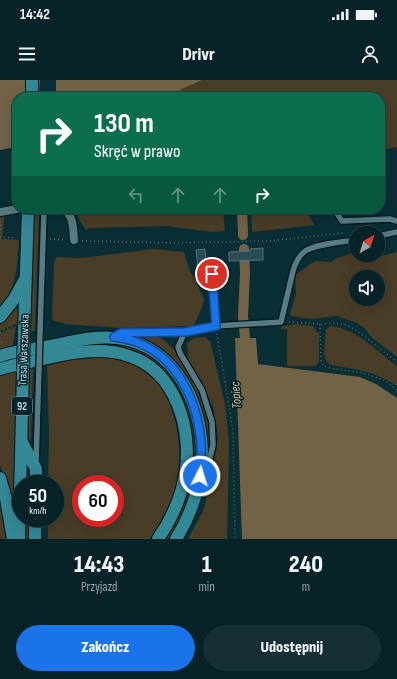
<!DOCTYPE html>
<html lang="pl">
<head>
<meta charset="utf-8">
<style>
	body { margin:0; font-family:"Sofia Sans Condensed",sans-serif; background:#152f34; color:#f1f3f6; height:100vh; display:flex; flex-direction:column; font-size:15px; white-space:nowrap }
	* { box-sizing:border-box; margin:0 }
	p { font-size:13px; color:#98a4a8 }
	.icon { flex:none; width:22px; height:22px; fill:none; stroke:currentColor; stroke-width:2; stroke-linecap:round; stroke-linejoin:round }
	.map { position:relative; height:459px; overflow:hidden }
	.sheet { display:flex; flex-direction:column; background:#072328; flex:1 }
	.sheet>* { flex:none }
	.hud { position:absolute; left:12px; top:12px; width:373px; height:122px; border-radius:16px; box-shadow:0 4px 16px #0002,0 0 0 1px #284045; background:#0b6e4f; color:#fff; overflow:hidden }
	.needle { width:26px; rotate:39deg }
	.tools { position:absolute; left:349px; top:146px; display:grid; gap:8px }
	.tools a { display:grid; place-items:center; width:36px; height:36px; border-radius:50%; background:#072328; box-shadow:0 4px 16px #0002,0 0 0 1px #284045; font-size:20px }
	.speed { position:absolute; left:12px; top:395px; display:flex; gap:8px; font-size:20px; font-weight:700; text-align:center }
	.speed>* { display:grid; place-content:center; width:52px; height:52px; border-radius:50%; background:#072328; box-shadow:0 4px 16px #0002,0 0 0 1px #284045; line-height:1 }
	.speed small { font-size:10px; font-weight:400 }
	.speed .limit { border:6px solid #d22; background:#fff; color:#111 }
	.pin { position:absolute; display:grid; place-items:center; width:34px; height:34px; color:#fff; margin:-17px; border:2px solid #fff; border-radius:50%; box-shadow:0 1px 4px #0007 }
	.me { position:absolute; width:44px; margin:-22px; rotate:5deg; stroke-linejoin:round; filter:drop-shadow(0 0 3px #0008) }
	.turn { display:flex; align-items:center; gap:14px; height:84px; padding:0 16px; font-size:18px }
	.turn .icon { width:52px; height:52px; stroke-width:2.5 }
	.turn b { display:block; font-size:28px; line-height:34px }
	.lanes { display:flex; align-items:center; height:38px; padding:0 16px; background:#0003; justify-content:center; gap:20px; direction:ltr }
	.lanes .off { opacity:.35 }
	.eta { display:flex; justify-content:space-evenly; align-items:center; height:68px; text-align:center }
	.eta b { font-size:24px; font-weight:800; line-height:28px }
	.cta { display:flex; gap:8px; margin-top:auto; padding:8px 16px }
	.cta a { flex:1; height:46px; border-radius:24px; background:#1a73e8; color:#fff; font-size:16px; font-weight:800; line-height:46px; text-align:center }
	.cta a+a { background:#152f34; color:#f1f3f6 }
	.status { display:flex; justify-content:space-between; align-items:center; height:28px; padding:0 20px; background:#072328; direction:ltr }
	.status svg { height:11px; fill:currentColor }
	header { display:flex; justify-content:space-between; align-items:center; height:52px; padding:0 16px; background:#072328; font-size:18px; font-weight:800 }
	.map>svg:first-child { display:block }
	.green { fill:#493d27; fill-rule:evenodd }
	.water { fill:#726347 }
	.pier { fill:#092f35 }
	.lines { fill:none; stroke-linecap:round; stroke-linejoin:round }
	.canal { stroke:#726347; stroke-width:10 }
	.building { fill:#294d53; stroke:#50747b }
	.service-casing { stroke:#00161a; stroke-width:8 }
	.pedestrian-casing { stroke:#00161a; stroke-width:10 }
	.primary-casing { stroke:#00161a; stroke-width:14 }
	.path { stroke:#4b6a70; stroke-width:1.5; stroke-dasharray:1 3; stroke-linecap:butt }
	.service { stroke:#567b82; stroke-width:5.5 }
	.pedestrian { stroke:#567b82; stroke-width:8 }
	.primary { stroke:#358896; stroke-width:12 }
	.service-bridge-casing { stroke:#00161a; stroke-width:8; stroke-linecap:butt }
	.primary-bridge-casing { stroke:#00161a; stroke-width:14; stroke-linecap:butt }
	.service-bridge { stroke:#567b82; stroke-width:5.5 }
	.primary-bridge { stroke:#358896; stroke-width:12 }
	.route-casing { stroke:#114b97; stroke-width:10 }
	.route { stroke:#1a73e8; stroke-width:7 }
	.labels { text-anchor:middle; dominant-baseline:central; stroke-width:3; stroke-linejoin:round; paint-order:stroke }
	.shield { fill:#00252b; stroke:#88a1a6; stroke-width:1 }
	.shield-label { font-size:11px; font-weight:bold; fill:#c3d6da }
	.street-label { font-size:12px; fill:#c3d6da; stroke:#00252b }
	.water-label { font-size:13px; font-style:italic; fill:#dbbf8a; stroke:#00252b }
</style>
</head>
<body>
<div class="status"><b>14:42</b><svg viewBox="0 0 49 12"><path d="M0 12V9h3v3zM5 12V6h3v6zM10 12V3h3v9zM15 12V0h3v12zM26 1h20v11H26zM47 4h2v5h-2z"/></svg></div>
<header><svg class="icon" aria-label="menu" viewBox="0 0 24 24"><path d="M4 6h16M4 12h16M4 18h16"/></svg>Drivr<svg class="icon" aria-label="person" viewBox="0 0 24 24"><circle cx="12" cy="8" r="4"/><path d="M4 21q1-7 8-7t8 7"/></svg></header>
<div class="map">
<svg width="397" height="459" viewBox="0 0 397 459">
	<rect width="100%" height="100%" fill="#092f35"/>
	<g class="green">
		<polygon points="202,0 397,0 397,67 380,70 380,17 165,17"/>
		<path d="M5,128L2,159L19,160C17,185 17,208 0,228V129Z"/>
		<polygon points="75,129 223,129 225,151 212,152 167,146 88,148 87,151 80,141"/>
		<polygon points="251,129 305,129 314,145 252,152"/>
		<polygon points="33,131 39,132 35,249 35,251 29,252"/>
		<polygon points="154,169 184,172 190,192 194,197 204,220 199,235 193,246 120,248 65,244 52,240 54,182 57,177 82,178"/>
		<path d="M355,172L356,175H365L370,179L397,172V277L370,256L366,249L357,243L337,236L310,239L291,236L290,234L296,214L295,195L315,181L331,182L335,179ZM356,197H378V219H356Z"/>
		<polygon points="16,229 19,229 19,246 16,244 0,251 0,245"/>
		<polygon points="295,244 313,246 319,254 319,281 316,286 287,286 287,249 281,249 282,246"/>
		<polygon points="16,246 13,265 0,269 0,253"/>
		<path d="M330,246C358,249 375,270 397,286V306C377,292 355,289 331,285L326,281L324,273L326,250Z"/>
		<path d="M130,255C138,255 150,253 157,256C181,266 205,319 210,344C212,358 210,370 205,383L204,364L166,274L156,266Z"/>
		<polygon points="205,257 210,261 225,324 229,363 227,459 188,459 203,431 210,407 218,358 213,326 189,285 187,263 194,258"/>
		<polygon points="104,261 138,268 163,284 182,310 187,323 192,339 196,362 194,400 186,428 170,459 163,459 190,362 151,281 47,271"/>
		<path d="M93,277C108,278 124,278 138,286C177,307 186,370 175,410C170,428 160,444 150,459H48V438H55V404H48L49,354L47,282ZM81,404H115V438H81Z"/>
		<polygon points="16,287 15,424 13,431 0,385 0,291"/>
		<polygon points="29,289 33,289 31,358 29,362 27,360"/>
		<polygon points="0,416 8,459 0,459"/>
		<rect x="25" y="438" width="5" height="21"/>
	</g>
	<g class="water">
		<polygon points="0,0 202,0 165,17 17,17 17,67 0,70"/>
		<polygon points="235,258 256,258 258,284 360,297 376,304 397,318 397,459 242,459"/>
	</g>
	<polygon class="pier" points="40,0 56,0 56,17 39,17"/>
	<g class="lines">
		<g class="canal">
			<polyline points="242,129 243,155"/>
			<polyline points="244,169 245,193 243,236 246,271"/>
		</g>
	</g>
	<g class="building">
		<polygon points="263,168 263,180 229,181 229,172 250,171 250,169"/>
		<polygon points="205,169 206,187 198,188 196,170"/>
	</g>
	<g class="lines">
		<g class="service-casing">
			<g id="service">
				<polyline points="334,129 342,141 390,139 397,141"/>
				<polyline points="378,156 397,152"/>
				<polyline points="212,194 216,246"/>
				<polyline points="40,252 44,131"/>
				<polyline points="185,252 178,267 180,273 202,310 212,342 213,365 209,382 204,393"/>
				<path d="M116,256L121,253L185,252L216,246L281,242L293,191C295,184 298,177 304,172C313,164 344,162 356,160"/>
				<polyline points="36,383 39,288"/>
			</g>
		</g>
		<g class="pedestrian-casing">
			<g id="pedestrian">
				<path d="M64,129C74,137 73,149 74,160"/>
				<polyline points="0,132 17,129"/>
			</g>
		</g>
		<g class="primary-casing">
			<g id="primary">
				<polyline points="32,17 32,0"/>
				<polyline points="0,237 14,219 24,201"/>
				<polyline points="24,253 28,129"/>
				<path d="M0,276C14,271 30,270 45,267C72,262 100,253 128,260C186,275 209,343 200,397C196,419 188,440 176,459"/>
				<path d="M0,289C10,286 20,284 30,282C61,275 98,265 129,276C176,291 193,350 185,395C181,418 171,440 158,459"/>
				<polyline points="22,362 36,389 36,404"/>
				<polyline points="0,398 6,419 13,459"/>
				<polyline points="35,438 35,459"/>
				<polyline points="19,459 23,290"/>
			</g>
		</g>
		<g class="path">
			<polyline points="1,141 0,157 16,158"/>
			<polyline points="355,152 373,150"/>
			<polyline points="50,159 66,160"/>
			<polyline points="82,161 176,163 269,161 343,153"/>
			<polyline points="289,242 320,244 336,243 347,245 360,253 397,282"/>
			<polyline points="320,244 321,281 324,286 331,288 363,293 384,300 397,310"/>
			<polyline points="0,252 13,246"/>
			<polyline points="217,254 233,351 235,459"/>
			<polyline points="0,258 2,264"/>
		</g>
		<use href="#service" class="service"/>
		<use href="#pedestrian" class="pedestrian"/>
		<use href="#primary" class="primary"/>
		<g class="service-bridge-casing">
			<polyline id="service-bridge" points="39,288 40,252"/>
		</g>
		<g class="primary-bridge-casing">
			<polyline id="primary-bridge" points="23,290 24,253"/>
		</g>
		<use href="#service-bridge" class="service-bridge"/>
		<use href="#primary-bridge" class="primary-bridge"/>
	</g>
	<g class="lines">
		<g class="route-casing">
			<path id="route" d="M200,396C208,337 182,264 114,257L121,253L185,252L216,246L212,194"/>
		</g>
		<use href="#route" class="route"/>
	</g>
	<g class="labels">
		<rect class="shield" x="12" y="317" width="20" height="18" rx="3"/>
		<g class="shield-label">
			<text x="22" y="326">92</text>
		</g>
		<g class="street-label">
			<text transform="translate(24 270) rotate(-88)">Trasa Warszawska</text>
		</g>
		<g class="water-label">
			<text transform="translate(236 315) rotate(-94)">Topiec</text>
		</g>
	</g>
</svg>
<div class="tools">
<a><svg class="needle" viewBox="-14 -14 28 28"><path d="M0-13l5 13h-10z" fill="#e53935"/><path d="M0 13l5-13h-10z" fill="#98a4a8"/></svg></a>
<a><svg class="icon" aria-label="sound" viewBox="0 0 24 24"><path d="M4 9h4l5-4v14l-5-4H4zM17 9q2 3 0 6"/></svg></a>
</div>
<div class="speed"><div>50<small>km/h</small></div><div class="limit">60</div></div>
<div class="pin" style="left:212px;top:194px;background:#d93025"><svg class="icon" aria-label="arrive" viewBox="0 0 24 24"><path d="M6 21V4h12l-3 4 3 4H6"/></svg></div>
<svg class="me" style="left:200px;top:396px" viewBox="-20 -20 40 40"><circle r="17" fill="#1a73e8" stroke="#fff" stroke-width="3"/><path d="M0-11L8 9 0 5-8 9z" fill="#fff"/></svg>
<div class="hud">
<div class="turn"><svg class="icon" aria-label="right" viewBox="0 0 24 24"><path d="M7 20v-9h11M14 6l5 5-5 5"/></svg><div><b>130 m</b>Skręć w prawo</div></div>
<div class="lanes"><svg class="icon off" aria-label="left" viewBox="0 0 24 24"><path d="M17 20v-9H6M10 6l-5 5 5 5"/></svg><svg class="icon off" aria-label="ahead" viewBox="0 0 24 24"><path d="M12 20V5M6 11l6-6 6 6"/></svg><svg class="icon off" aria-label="ahead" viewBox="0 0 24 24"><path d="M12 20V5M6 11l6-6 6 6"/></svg><svg class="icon" aria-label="right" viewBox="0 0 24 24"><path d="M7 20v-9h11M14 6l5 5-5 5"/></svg></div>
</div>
</div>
<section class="sheet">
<div class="eta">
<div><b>14:43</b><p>Przyjazd</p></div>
<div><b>1</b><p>min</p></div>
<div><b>240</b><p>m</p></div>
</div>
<div class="cta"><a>Zakończ</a><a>Udostępnij</a></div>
</section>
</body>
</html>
